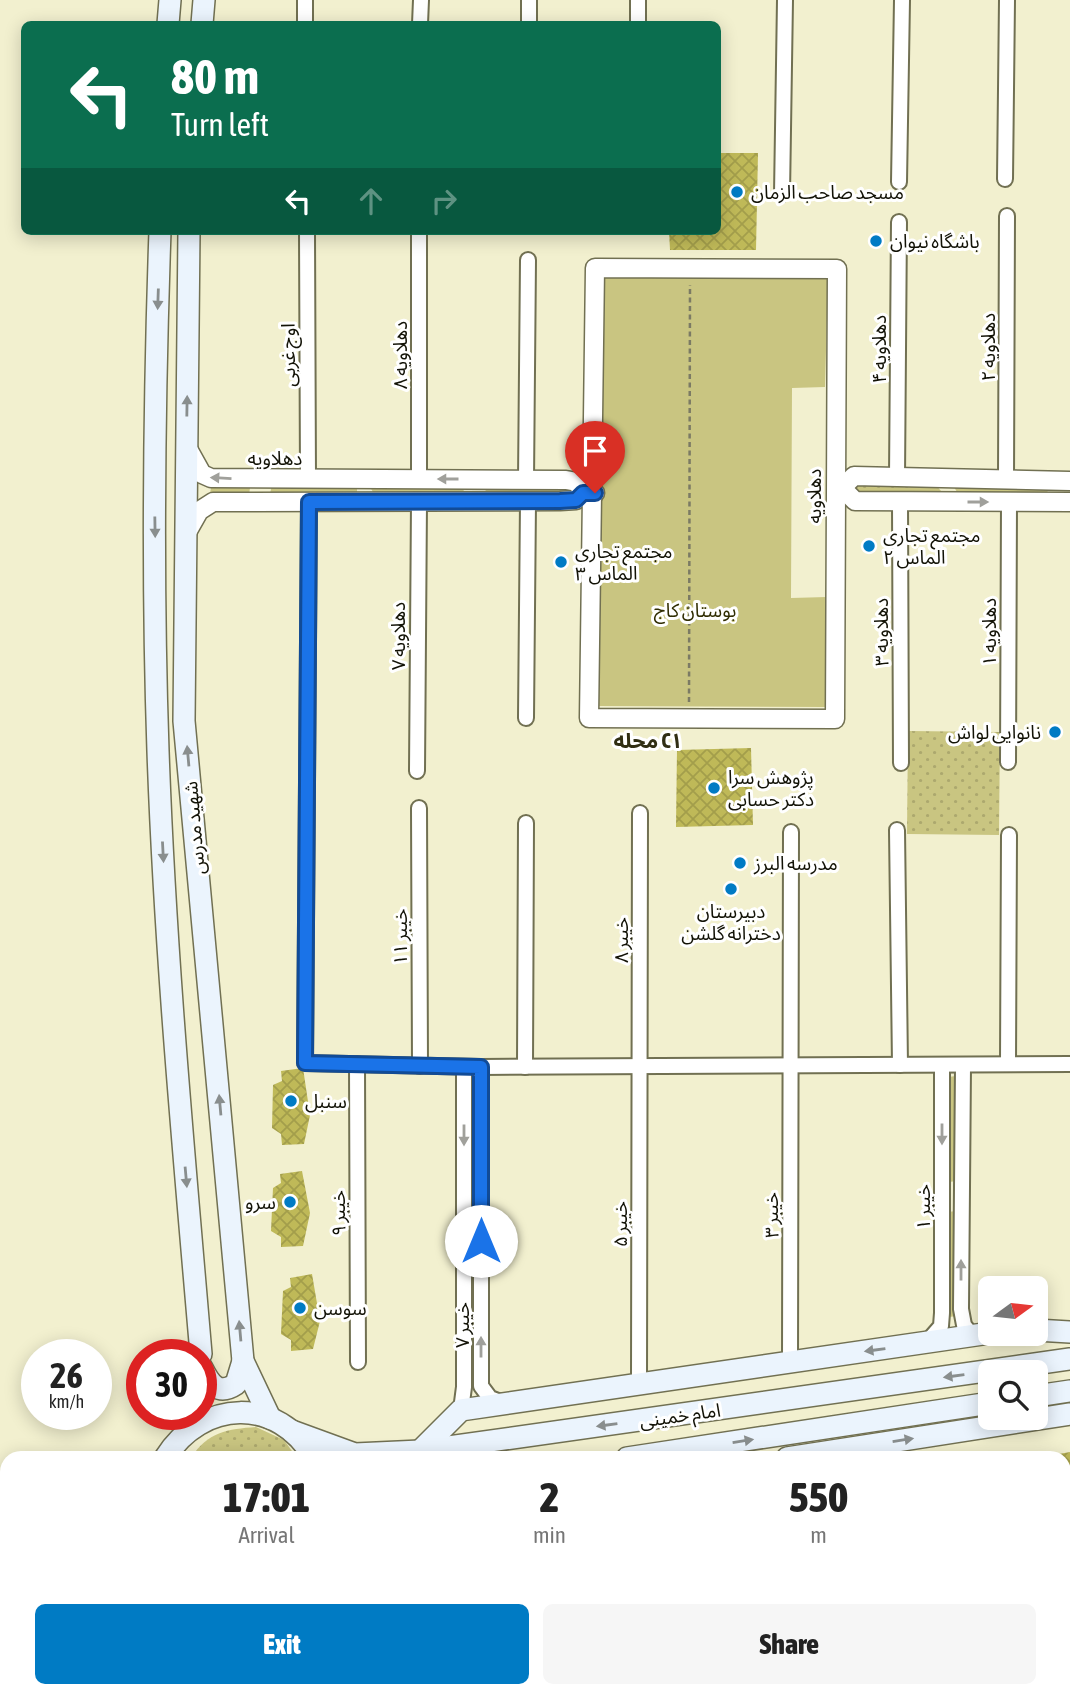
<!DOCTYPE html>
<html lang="en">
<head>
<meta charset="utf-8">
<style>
	body { margin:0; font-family:"Asap Condensed","Noto Sans Arabic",sans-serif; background:#f6f6f6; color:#222; height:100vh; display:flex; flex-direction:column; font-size:26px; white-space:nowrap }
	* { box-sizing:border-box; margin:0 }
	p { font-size:23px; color:#767676 }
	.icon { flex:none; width:38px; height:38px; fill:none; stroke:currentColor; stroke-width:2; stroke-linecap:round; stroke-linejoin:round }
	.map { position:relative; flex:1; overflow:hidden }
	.panel { position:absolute; left:0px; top:1451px; width:1071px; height:247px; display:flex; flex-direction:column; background:#fff; border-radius:21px 21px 0 0; box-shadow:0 4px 18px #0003 }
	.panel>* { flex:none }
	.banner { position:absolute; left:21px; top:21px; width:700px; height:214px; border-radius:10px; box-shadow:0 4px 18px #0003; background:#0b6e4f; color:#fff; overflow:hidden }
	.needle { width:46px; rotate:75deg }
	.tools { position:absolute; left:978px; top:1276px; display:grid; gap:14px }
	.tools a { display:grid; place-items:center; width:70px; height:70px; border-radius:10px; background:#fff; box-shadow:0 4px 18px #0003; font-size:35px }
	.speed { position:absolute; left:21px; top:1339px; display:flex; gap:14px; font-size:35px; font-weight:700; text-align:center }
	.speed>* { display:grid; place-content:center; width:91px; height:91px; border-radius:50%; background:#fff; box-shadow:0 4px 18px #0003; line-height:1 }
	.speed small { font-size:18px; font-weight:400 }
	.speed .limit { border:10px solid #d22; background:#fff; color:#111 }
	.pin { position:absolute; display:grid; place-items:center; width:60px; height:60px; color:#fff; margin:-72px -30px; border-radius:50% 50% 50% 0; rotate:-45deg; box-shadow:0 0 7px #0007 }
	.pin .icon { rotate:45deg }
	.me { position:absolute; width:77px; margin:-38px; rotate:0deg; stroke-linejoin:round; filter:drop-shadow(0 0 5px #0008) }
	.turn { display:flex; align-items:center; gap:24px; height:147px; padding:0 35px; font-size:32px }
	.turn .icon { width:91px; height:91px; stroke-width:2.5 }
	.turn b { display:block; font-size:49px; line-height:60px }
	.lanes { display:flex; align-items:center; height:66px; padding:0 35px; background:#0003; justify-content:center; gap:35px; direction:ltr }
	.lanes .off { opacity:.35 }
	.eta { display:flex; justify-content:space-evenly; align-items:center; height:119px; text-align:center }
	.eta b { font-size:42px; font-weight:800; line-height:49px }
	.action { display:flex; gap:14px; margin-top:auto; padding:14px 35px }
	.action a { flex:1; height:80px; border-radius:10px; background:#007bc4; color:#fff; font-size:28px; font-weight:800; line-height:80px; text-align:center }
	.action a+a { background:#f6f6f6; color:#222 }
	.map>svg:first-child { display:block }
	.grass { fill:url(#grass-dots) }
	.forest { fill:url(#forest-firs) }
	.park { fill:#c9c581 }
	.building { fill:url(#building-cross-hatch) }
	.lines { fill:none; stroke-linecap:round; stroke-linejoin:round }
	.service-casing { stroke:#717052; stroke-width:10 }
	.minor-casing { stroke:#717052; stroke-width:18 }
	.tertiary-casing { stroke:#717052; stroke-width:21 }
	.secondary-casing { stroke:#717052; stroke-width:24 }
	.path { stroke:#7b7a64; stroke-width:2.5; stroke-dasharray:5 3.5; stroke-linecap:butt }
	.service { stroke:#fff; stroke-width:7 }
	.minor { stroke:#fff; stroke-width:14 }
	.tertiary { stroke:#fff; stroke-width:18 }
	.secondary { stroke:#ebf4fd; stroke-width:21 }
	.oneway { fill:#898e8e }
	.oneway2 { fill:#a0a09b }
	.route-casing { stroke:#114b97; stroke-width:18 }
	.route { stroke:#1a73e8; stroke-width:12 }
	.poi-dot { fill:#007bc4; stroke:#fff; stroke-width:2.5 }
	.labels { text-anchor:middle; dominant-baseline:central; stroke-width:6; stroke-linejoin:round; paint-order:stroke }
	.poi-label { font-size:19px; fill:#121206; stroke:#fff; text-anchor:start }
	.street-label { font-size:19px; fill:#121206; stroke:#fff }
	.park-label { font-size:19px; fill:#302d02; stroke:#fff }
	.neighbourhood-label { font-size:21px; font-weight:bold; fill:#302e13; stroke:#fff }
</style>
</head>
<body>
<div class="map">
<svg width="1070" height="1696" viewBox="0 0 1070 1696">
	<defs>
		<pattern id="grass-dots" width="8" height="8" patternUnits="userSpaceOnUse" patternTransform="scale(1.75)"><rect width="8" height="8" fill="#c9c581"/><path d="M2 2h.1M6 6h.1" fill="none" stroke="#aca86e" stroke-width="1.8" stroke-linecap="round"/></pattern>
		<pattern id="forest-firs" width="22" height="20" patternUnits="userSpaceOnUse" patternTransform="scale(1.75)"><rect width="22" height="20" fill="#c9c581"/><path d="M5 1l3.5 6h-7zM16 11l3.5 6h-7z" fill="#aca86e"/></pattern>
		<pattern id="building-cross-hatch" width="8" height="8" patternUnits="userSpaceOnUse" patternTransform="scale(1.75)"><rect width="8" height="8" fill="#bfb958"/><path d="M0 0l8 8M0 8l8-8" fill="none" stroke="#a39e4b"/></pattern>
	</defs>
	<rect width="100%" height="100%" fill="#f2f0cf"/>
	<g class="grass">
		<polygon points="212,483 250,488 249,494 210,493"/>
		<polygon points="852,483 936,485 941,491 936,494 850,492"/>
		<polygon points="959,483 1043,485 1048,491 1044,495 957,492 954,487"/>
		<polygon points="272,484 357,486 357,496 270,494"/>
		<polygon points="490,484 574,486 579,492 487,494 485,489"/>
		<polygon points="460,485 464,491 460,494 373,492 370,487"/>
		<polygon points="908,731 1000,732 999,835 907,834"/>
		<polygon points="475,1073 477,1221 470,1220 468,1074"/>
		<polygon points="956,1076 957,1181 949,1182 948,1077"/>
		<polygon points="956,1211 957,1316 949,1317 948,1212"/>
		<polygon points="469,1260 476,1260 477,1380 468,1380"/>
		<path d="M256,1427L284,1440L297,1458H191C207,1432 228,1429 256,1427Z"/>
	</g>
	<g class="forest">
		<polygon points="7,1566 7,1608 0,1609 0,1567"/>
		<polygon points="181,1691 239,1691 240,1696 183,1696"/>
		<polygon points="769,1691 824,1691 825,1696 770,1696"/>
	</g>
	<polygon class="park" points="603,276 828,278 825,387 792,388 791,598 827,597 826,707 598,706"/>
	<g class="building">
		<polygon points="718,153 758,153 756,250 670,250 669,231 718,231"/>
		<polygon points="751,748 753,825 676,827 677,750"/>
		<polygon points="303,1068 310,1115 304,1144 282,1145 281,1134 272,1128 273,1085 282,1081 281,1071"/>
		<polygon points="302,1171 310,1213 303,1246 281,1247 281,1237 271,1231 273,1188 281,1183 280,1174"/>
		<polygon points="312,1274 320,1321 313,1349 291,1351 291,1340 281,1334 283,1291 291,1287 290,1278"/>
		<polygon points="1070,1452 1070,1502 1064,1504 1064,1458 1048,1456"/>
	</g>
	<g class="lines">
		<g class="service-casing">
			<polyline id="service" points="1064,1534 1070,1533"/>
		</g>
		<g class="minor-casing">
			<g id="minor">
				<polyline points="305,0 305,24"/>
				<polyline points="420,24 421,0"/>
				<polyline points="529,24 529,0"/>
				<polyline points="638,24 638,0"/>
				<polyline points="1005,179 1007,0"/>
				<polyline points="899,182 902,0"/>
				<polyline points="782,194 785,0"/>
				<polyline points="307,231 308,479"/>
				<polyline points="419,231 419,479"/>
				<polyline points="897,477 899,222"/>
				<polyline points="1006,479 1007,216"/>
				<polyline points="526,480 528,260"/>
				<polyline points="309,502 305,1063 481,1067 1070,1064"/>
				<polyline points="900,502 901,763"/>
				<polyline points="526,718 528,502"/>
				<polyline points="1008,762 1009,502"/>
				<polyline points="417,771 419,502"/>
				<polyline points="419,808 420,1066"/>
				<polyline points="897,830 900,1065"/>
				<polyline points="357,1064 358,1362"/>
				<polyline points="1008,1064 1009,835"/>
				<polyline points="963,1066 961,1309 964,1325 972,1335"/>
				<polyline points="481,1067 481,1386 490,1398 503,1403"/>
				<polyline points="525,1067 526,823"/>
				<polyline points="927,1342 941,1326 942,1313 942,1065"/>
				<polyline points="790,1363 791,832"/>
				<polyline points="639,1382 640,813"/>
				<polyline points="461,1410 464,1387 464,1067"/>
				<polyline points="0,1617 7,1615"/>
				<polyline points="160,1690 162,1696"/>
				<polyline points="498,1690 500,1696"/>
				<polyline points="701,1690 702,1696"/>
				<polyline points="881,1690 883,1696"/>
				<polyline points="943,1690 944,1696"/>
				<polyline points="1059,1690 1060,1696"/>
			</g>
		</g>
		<g class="tertiary-casing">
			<g id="tertiary">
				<polygon points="595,268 837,269 835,719 589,718"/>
				<polyline points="187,447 202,474 211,478 566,480 577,482 583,493"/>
				<polyline points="842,488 855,501 1070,502"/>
				<polyline points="842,488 854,476 1070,481"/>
				<polyline points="186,534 199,511 213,502 560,501 576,500 583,493 595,493"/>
				<polyline points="1064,1555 1070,1554"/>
				<polyline points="625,1690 627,1696"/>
				<polyline points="342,1696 362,1690"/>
			</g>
		</g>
		<g class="secondary-casing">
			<g id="secondary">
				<polyline points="168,24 170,0"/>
				<polyline points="202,24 204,0"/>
				<path d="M160,231C154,404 152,578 158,751C165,953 184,1154 201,1354"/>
				<polyline points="189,231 184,721 243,1361 270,1418"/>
				<polyline points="1036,1330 1070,1332"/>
				<path d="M202,1368C210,1384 218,1396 236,1384L243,1361"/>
				<polyline points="1036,1396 1070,1391"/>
				<polyline points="292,1431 355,1454 420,1451 1070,1359"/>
				<polyline points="420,1451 461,1410 990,1333"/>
				<path d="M165,1458C202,1399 278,1396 314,1458"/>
				<polyline points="627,1458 990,1403"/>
				<polyline points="787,1458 1070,1414"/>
				<polyline points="0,1510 7,1508"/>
				<polyline points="0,1552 7,1551"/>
				<polyline points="253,1690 255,1696"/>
				<polyline points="295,1690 296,1696"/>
			</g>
		</g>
		<g class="path">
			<polyline points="689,702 690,285"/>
			<polyline points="391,1690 392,1696"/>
		</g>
		<use href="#service" class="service"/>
		<use href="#minor" class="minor"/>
		<use href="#tertiary" class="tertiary"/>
		<use href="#secondary" class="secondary"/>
	</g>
	<defs><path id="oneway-solid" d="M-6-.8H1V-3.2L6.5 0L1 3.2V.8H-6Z" transform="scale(1.75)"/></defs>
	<g class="oneway">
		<use href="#oneway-solid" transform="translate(158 299) rotate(92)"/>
		<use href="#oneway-solid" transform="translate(187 406) rotate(-89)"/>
		<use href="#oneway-solid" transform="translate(155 527) rotate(89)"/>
		<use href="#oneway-solid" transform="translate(188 756) rotate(-95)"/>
		<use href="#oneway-solid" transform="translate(163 852) rotate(87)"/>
		<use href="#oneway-solid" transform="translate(220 1105) rotate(-95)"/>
		<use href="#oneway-solid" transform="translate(186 1177) rotate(85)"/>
		<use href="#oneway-solid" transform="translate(240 1331) rotate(-95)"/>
		<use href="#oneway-solid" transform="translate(875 1350) rotate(172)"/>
		<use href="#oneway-solid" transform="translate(954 1376) rotate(172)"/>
		<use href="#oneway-solid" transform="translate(607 1425) rotate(172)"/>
		<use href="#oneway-solid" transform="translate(903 1440) rotate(-9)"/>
		<use href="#oneway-solid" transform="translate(743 1441) rotate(-9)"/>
	</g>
	<g class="oneway2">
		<use href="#oneway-solid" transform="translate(221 478) rotate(-177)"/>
		<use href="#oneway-solid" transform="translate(448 479) rotate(-180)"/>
		<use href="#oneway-solid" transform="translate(978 502)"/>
		<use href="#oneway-solid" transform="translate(942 1134) rotate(90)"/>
		<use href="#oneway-solid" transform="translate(464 1135) rotate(90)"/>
		<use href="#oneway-solid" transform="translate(961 1270) rotate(-90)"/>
		<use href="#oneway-solid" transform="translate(481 1347) rotate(-90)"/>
	</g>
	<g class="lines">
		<g class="route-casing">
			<polyline id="route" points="481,1241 481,1067 305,1063 309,502 560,501 576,500 583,493 595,493"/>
		</g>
		<use href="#route" class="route"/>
	</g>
	<g class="poi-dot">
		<circle cx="737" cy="192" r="7"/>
		<circle cx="876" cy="241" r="7"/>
		<circle cx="869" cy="546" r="7"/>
		<circle cx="561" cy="562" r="7"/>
		<circle cx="1055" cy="732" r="7"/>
		<circle cx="714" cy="788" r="7"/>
		<circle cx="740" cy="863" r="7"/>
		<circle cx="731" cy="889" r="7"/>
		<circle cx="291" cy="1101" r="7"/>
		<circle cx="290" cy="1202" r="7"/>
		<circle cx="300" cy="1308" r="7"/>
	</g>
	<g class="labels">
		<g class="poi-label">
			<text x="751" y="192">مسجد صاحب الزمان</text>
			<text x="890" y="241">باشگاه نیوان</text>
			<text x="883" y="535">مجتمع تجاری<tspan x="883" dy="22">الماس ۲</tspan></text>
			<text x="575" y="551">مجتمع تجاری<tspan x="575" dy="22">الماس ۳</tspan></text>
			<text x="1041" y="732" text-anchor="end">نانوایی لواش</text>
			<text x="728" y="777">پژوهش سرا<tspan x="728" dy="22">دکتر حسابی</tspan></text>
			<text x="754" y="863">مدرسه البرز</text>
			<text x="731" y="911" text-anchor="middle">دبیرستان<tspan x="731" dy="22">دخترانه گلشن</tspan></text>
			<text x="305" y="1101">سنبل</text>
			<text x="276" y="1202" text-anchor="end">سرو</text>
			<text x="314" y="1308">سوسن</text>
		</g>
		<g class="street-label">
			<text transform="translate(988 347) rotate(-90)">دهلاویه ۲</text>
			<text transform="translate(879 349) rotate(-90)">دهلاویه ۴</text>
			<text transform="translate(288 355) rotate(-90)">اوج غربی</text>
			<text transform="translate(400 355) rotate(-90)">دهلاویه ۸</text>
			<text x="275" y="458">دهلاویه</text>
			<text transform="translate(814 496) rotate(-90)">دهلاویه</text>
			<text transform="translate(881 632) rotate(-90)">دهلاویه ۳</text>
			<text transform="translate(989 632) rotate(-90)">دهلاویه ۱</text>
			<text transform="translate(398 636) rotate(-90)">دهلاویه ۷</text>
			<text transform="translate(194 828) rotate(-95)">شهید مدرس</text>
			<text transform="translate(400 937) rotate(-90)">خیبر ۱۱</text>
			<text transform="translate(621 940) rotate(-90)">خیبر ۸</text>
			<text transform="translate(923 1207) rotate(-90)">خیبر ۱</text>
			<text transform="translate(338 1213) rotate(-90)">خیبر ۹</text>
			<text transform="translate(771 1215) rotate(-90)">خیبر ۳</text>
			<text transform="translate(620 1224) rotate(-90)">خیبر ۵</text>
			<text transform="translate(462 1325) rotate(-90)">خیبر ۷</text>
			<text transform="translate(680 1415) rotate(-8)">امام خمینی</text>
		</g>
		<g class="park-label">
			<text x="695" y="610">بوستان کاج</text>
		</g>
		<g class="neighbourhood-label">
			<text x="648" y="740">محله C۱</text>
		</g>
	</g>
</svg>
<div class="tools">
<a><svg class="needle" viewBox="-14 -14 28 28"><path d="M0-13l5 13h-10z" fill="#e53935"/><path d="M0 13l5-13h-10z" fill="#767676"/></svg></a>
<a><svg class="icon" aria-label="search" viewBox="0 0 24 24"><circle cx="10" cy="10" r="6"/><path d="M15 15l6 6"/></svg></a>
</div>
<div class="speed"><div>26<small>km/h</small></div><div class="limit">30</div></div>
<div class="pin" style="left:595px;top:493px;background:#d93025"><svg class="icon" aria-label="arrive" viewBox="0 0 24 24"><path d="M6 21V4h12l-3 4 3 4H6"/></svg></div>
<svg class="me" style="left:481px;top:1241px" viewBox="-20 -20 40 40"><circle r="19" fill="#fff"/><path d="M0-13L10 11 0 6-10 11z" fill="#1a73e8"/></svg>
<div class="banner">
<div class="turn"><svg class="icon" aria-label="left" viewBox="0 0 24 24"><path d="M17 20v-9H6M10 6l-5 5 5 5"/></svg><div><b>80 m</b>Turn left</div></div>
<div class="lanes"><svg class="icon" aria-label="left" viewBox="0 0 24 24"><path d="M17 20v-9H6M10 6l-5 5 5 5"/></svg><svg class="icon off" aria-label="ahead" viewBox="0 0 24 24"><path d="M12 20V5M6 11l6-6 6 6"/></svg><svg class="icon off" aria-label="right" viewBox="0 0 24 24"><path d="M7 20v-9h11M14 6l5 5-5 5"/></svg></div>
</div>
<section class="panel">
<div class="eta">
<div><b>17:01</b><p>Arrival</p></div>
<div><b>2</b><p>min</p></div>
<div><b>550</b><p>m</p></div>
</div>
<div class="action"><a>Exit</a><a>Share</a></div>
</section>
</div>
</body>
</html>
